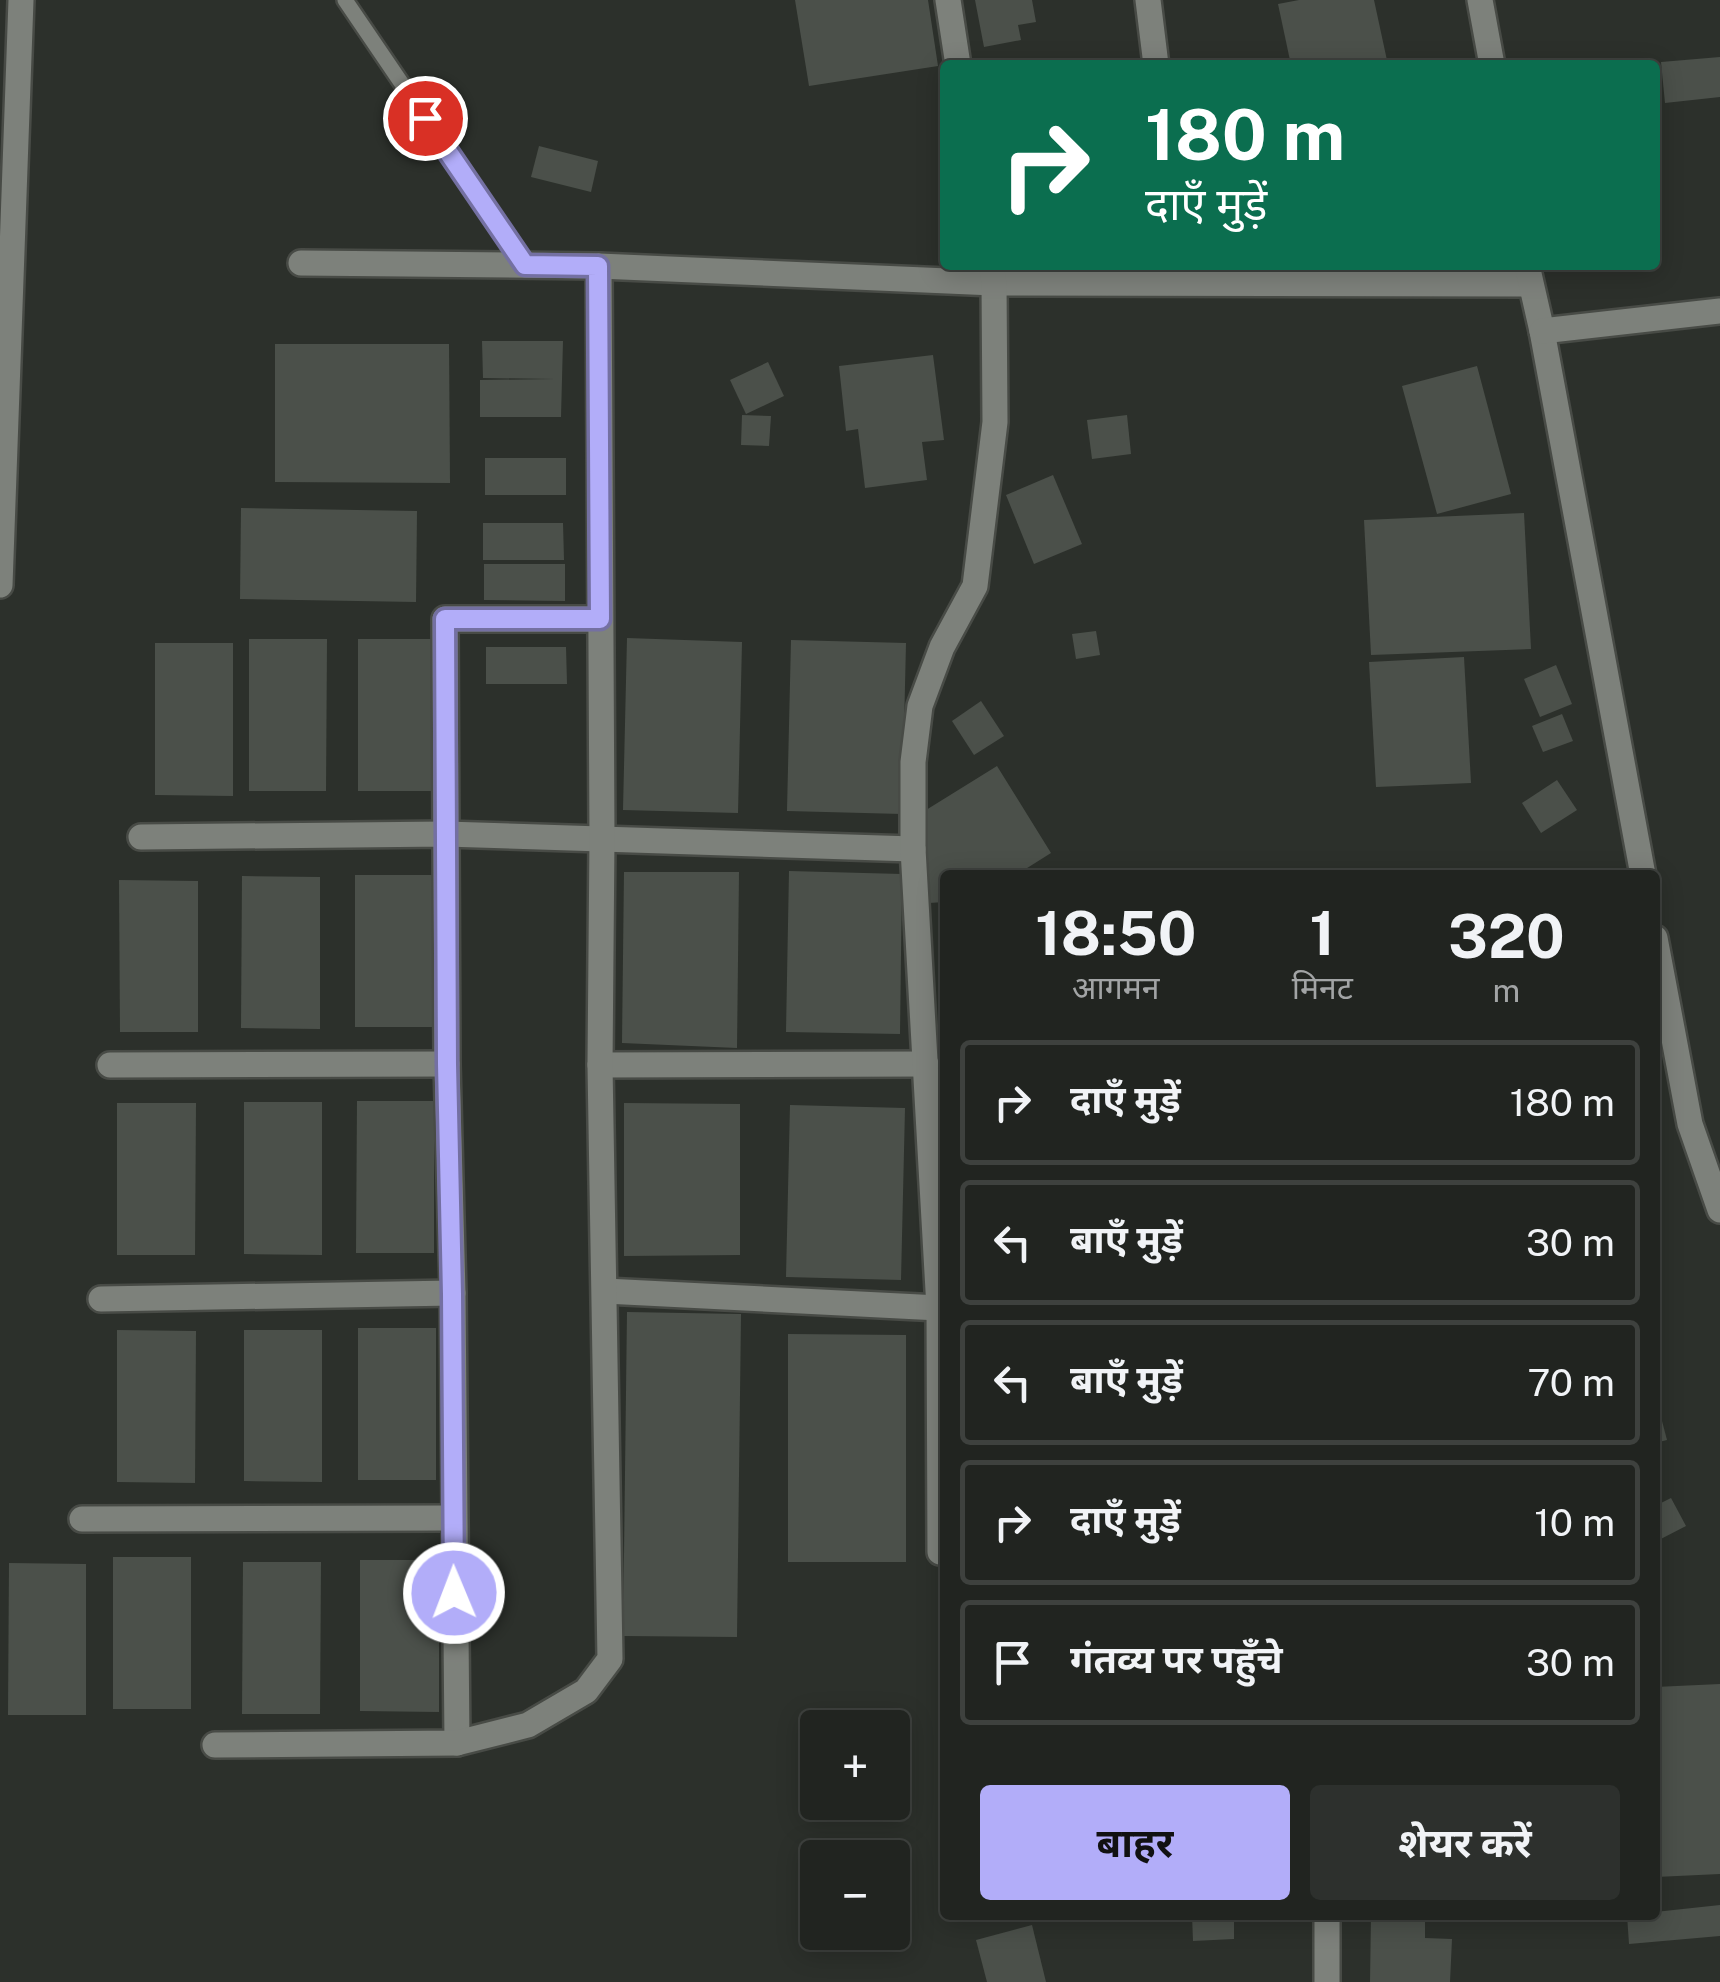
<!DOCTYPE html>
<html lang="hi">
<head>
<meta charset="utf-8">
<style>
	body { margin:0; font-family:"Public Sans","Noto Sans Devanagari",sans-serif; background:#2d302d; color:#f1f3f6; height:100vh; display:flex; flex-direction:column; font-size:38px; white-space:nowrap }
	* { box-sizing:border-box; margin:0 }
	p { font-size:32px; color:#a2a4a5 }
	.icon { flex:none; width:55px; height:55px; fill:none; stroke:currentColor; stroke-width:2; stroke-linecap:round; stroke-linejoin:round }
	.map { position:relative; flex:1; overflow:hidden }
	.panel { position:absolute; left:940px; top:870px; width:720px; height:1050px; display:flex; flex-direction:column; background:#212420; border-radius:10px; box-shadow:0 5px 25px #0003,0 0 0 2px #3e413e }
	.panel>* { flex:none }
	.banner { position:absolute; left:940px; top:60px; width:720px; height:210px; border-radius:10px; box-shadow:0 5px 25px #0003,0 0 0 2px #3e413e; background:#0b6e4f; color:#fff; overflow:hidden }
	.tools { position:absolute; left:800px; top:1710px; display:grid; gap:20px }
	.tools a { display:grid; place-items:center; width:110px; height:110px; border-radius:10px; background:#212420; box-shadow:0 5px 25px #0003,0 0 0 2px #3e413e; font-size:50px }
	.pin { position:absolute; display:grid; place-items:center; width:85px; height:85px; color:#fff; margin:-42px; border:5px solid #fff; border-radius:50%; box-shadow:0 2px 10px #0007 }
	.me { position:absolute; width:110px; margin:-55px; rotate:359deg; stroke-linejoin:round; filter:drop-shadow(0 0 8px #0008) }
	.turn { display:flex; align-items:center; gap:35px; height:210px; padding:0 40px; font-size:45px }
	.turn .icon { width:130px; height:130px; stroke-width:2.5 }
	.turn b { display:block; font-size:70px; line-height:85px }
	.eta { display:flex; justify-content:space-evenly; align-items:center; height:170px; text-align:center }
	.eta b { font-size:60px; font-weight:700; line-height:70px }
	.button { display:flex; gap:20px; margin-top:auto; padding:20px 40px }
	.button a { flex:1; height:115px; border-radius:10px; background:#b2adf9; color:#111; font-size:40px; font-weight:700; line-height:115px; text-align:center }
	.button a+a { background:#2d302d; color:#f1f3f6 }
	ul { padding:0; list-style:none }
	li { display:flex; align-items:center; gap:30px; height:125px; margin:0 20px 15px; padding:0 20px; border:5px solid #3e413e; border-radius:10px }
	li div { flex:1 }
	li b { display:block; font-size:38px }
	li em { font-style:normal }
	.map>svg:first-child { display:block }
	.building { fill:#4b504a }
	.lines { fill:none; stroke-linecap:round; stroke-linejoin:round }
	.lane-casing { stroke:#484b46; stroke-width:20 }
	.street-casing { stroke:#484b46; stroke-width:30 }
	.secondary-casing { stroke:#484b46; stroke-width:30 }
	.lane { stroke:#7d817b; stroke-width:15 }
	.street { stroke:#7d817b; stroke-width:25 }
	.secondary { stroke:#7d817b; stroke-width:25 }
	.route-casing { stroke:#7470a2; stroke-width:25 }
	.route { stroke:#b2adf9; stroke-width:18 }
</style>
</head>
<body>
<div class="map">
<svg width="1720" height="1982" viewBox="0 0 1720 1982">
	<rect width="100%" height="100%" fill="#2c302b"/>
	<g class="building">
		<polygon points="795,0 928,0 938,66 809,86"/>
		<polygon points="975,0 1032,0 1036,22 1018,25 1021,40 984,47"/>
		<polygon points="1299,0 1374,0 1388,65 1291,65 1278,4"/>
		<polygon points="1720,57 1720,97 1665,103 1661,62"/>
		<polygon points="539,146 598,161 591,192 531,177"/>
		<polygon points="482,341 563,341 561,417 480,417 480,380 555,379 483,378"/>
		<polygon points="275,344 449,344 450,483 275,482"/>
		<polygon points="933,355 944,440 922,442 927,480 865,488 858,429 846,431 839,366"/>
		<polygon points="768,362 784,396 746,414 730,380"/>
		<polygon points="1477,366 1511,494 1437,514 1402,386"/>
		<polygon points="742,415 771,416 769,446 741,445"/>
		<polygon points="1127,415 1131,454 1092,459 1087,420"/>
		<rect x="485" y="458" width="81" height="37"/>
		<polygon points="1053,475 1082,544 1034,564 1006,495"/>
		<polygon points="241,508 417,511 416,602 240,599"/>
		<polygon points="1524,513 1531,649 1371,655 1364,520"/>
		<polygon points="483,523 563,523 564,560 483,560"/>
		<polygon points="484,564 565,564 565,601 484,600"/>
		<polygon points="1096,631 1100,655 1076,659 1072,634"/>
		<polygon points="627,638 742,642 738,813 623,810"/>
		<polygon points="249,639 327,639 326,791 249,791"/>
		<rect x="358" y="639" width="78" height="152"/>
		<polygon points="791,640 906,643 902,814 787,811"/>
		<polygon points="155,643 233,643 233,796 155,795"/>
		<polygon points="486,647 566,647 567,684 486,684"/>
		<polygon points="1464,657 1471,783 1376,787 1369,662"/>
		<polygon points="1556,665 1572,704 1540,717 1524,679"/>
		<polygon points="981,701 1004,736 974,755 952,721"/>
		<polygon points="1562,714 1573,741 1543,752 1532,726"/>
		<polygon points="997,766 1051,853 1016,875 945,875 945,902 929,903 918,815"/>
		<polygon points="1557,780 1577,810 1541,833 1522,803"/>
		<polygon points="789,871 902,874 900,1034 786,1032"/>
		<polygon points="624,872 739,872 737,1048 622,1043"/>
		<rect x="355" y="875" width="78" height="152"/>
		<polygon points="242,876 320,877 320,1029 241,1028"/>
		<polygon points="119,880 198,881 198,1032 120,1032"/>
		<polygon points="357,1101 434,1101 434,1253 356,1253"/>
		<polygon points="244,1102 322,1102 322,1255 244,1254"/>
		<polygon points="117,1103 196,1103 195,1255 117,1255"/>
		<polygon points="624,1103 740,1104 740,1255 624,1256"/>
		<polygon points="790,1105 905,1108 901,1280 786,1277"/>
		<polygon points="627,1312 741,1314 737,1637 623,1636"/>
		<rect x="358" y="1328" width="78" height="152"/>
		<polygon points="117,1330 196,1331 195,1483 117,1482"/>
		<polygon points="244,1330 322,1330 322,1482 244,1481"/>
		<polygon points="788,1334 906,1335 906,1562 788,1562"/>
		<polygon points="1662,1421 1667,1440 1655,1443 1655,1422"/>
		<polygon points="1671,1498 1686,1526 1655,1542 1655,1506"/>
		<rect x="113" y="1557" width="78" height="152"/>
		<polygon points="360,1560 439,1560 439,1712 360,1711"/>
		<polygon points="243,1562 321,1562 320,1714 242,1714"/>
		<polygon points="9,1563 86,1564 86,1715 8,1715"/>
		<polygon points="1720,1684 1720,1874 1656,1877 1655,1687"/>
		<polygon points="1720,1905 1720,1936 1629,1944 1627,1915 1655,1915 1655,1912"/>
		<polygon points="1192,1915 1234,1915 1234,1939 1193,1941"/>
		<polygon points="1371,1915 1390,1915 1390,1921 1425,1922 1425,1938 1452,1939 1450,1982 1370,1982"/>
		<polygon points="1032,1925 1046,1982 987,1982 976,1940"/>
	</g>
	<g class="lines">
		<g class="lane-casing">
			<polyline id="lane" points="345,0 525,265"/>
		</g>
		<g class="street-casing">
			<g id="street">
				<polyline points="948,0 958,65"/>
				<polyline points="1148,0 1156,65"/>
				<polyline points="1480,0 1492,65"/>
				<polyline points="301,263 599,266 994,283 1530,284"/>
				<polyline points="1527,265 1542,331 1643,875"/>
				<polyline points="1542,331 1720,311"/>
				<polyline points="141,837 446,834 913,849"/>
				<polyline points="1655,938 1690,1124 1720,1210"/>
				<polyline points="110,1065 447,1064"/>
				<polyline points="600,1065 926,1064"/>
				<polyline points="605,1291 939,1308"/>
				<polyline points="101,1299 453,1293"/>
				<polyline points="82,1519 453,1518"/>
				<polyline points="940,1552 939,1308 913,849 913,762 920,706 942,647 975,586 995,422 994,283 991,265"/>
				<polyline points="457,1743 453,1293 447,1064 445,619 599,619"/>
				<polyline points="215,1745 457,1743 528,1725 586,1691 610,1659 600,1065 602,838 599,266"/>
				<polyline points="1327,1915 1327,1982"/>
			</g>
		</g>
		<g class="secondary-casing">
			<polyline id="secondary" points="0,585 21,0"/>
		</g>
		<use href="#lane" class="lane"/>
		<use href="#street" class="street"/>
		<use href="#secondary" class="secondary"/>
	</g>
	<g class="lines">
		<g class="route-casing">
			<polyline id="route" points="425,118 525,265 598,266 600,619 445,619 447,1064 452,1294 454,1593"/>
		</g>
		<use href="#route" class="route"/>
	</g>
</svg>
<div class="tools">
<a>+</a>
<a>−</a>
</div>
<div class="pin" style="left:425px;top:118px;background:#d93025"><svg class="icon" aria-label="arrive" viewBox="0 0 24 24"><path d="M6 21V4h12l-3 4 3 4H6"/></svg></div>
<svg class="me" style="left:454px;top:1593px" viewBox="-20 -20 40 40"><circle r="17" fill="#b2adf9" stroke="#fff" stroke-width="3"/><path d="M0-11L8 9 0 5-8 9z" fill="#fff"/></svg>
<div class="banner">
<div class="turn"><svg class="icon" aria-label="right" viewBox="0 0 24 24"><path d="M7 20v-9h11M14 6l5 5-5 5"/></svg><div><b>180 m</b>दाएँ मुड़ें</div></div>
</div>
<section class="panel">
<div class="eta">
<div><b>18:50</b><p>आगमन</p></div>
<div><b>1</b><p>मिनट</p></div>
<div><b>320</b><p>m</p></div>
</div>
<ul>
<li><svg class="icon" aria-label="right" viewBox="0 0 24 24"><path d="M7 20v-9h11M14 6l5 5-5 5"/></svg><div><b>दाएँ मुड़ें</b></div><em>180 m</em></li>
<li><svg class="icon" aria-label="left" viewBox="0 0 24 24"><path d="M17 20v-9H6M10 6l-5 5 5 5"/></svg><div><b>बाएँ मुड़ें</b></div><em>30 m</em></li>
<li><svg class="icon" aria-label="left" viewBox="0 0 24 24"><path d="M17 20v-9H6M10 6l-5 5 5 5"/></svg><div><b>बाएँ मुड़ें</b></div><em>70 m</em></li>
<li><svg class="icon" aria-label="right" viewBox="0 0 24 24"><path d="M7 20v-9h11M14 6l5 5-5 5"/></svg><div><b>दाएँ मुड़ें</b></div><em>10 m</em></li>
<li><svg class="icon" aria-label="arrive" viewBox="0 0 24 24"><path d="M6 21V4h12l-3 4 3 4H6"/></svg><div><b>गंतव्य पर पहुँचे</b></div><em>30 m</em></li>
</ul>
<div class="button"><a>बाहर</a><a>शेयर करें</a></div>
</section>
</div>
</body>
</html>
